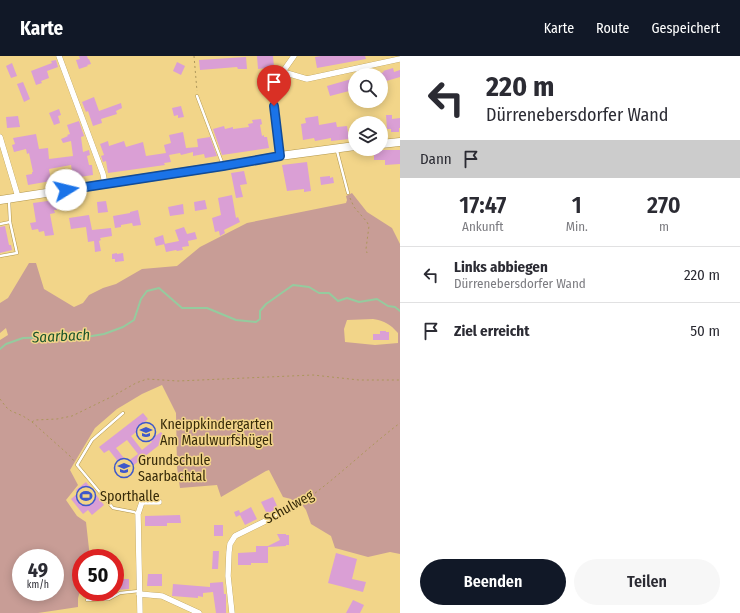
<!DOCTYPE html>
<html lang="de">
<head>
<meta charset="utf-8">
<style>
	body { margin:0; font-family:"Fira Sans Condensed",sans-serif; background:#f7f7f7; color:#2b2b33; height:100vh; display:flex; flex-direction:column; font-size:15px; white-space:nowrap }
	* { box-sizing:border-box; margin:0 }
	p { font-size:13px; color:#7c7c81 }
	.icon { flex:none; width:22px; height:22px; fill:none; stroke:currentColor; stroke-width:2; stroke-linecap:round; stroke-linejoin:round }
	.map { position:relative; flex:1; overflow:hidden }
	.drawer { display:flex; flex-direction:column; background:#fff; width:340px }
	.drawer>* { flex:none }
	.top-card { background:#fff; color:#2b2b33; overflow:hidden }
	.tools { position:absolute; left:348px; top:12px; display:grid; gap:8px }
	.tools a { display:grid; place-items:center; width:40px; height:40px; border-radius:50%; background:#fff; box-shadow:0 2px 10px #0003; font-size:20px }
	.speed { position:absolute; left:12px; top:493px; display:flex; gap:8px; font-size:20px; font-weight:700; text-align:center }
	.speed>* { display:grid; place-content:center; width:52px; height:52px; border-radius:50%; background:#fff; box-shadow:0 2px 10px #0003; line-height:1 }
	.speed small { font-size:10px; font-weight:400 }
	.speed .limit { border:6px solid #d22; background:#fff; color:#111 }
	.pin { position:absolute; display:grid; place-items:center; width:34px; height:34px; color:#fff; margin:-41px -17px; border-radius:50% 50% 50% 0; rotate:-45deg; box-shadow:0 0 4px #0007 }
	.pin .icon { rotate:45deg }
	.me { position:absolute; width:44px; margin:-22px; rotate:81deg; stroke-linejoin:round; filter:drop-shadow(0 0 3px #0008) }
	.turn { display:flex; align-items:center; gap:14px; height:84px; padding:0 20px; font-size:18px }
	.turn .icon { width:52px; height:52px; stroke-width:2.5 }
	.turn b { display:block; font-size:28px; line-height:34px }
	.then { display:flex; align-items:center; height:38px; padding:0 20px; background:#0003; gap:8px; font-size:15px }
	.eta { display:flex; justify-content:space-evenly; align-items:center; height:68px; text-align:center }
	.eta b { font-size:24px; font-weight:600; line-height:28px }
	.button { display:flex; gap:8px; margin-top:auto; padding:8px 20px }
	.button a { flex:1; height:46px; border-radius:24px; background:#111827; color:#fff; font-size:16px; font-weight:600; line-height:46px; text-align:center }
	.button a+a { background:#f7f7f7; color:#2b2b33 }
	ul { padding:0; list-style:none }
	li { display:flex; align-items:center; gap:12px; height:56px; padding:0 20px; border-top:1px solid #e1e1e2 }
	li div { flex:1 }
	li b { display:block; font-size:15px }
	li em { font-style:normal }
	header { display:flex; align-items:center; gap:24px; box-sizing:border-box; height:56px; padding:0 20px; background:#111827; color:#fff }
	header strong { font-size:19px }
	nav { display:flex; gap:22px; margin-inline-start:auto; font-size:14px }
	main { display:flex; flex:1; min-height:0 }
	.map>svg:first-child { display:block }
	.green { fill:#c89d96; fill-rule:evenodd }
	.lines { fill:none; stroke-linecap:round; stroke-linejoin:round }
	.stream { stroke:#95cb9e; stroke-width:2 }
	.building { fill:#da9fd5; fill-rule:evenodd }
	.lane-casing { stroke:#b2964b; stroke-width:3.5 }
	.street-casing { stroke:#b2964b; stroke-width:6 }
	.secondary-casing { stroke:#b2964b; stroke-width:9 }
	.path { stroke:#ac965a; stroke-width:1; stroke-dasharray:2 3; stroke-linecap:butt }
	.lane { stroke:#fff; stroke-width:2.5 }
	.street { stroke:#fff; stroke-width:5.5 }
	.secondary { stroke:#fff; stroke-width:8 }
	.route-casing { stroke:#114b97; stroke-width:10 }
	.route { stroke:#1a73e8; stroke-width:7 }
	.labels { text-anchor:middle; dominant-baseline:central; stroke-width:3; stroke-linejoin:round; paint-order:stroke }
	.poi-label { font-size:14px; fill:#372b0a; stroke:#f2d589; text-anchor:start }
	.street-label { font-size:14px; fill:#372b0a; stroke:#f2d589 }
	.water-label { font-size:15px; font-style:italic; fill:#19542a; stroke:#f2d589 }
</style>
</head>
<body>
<header>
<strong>Karte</strong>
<nav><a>Karte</a><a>Route</a><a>Gespeichert</a></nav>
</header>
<main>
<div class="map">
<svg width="400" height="557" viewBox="0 0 400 557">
	<rect width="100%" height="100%" fill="#f2d589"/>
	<path class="green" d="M352,137L367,156L392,172L400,188V498L390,496L368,501L335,492L331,480L311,468L306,454L303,450L296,448L291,443L283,441L269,414L266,415L221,441L217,429L180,432L177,411L176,357L162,329L142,338L117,353L95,372L70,414L78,429L66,444L77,460L86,466L90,502H81V532L78,542V551L38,557H0V284L8,279L6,272L0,277V247L8,242L29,207H36L44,233L74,251L83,247L89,239L103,232L116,228L142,213L177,210L200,191L247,167L346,147L347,144L346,140ZM373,263C385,265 390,268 398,277V287L375,289L345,286L344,273L347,264ZM21,502H55V536H21Z"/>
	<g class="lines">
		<polyline class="stream" points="0,293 6,288 23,282 92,280 104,278 123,271 134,264 141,243 147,235 159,232 182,252 207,252 236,264 256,266 260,263 260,255 266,248 293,229 309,231 319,237 329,237 338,245 347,242 359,246 377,243 388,250 395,251 400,255"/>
	</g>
	<g class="building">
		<polygon points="79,0 87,0 88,3 89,3 91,8 87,9 88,10 79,13 76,4 80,3"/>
		<polygon points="257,0 273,0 274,11 258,13"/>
		<polygon points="321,0 365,0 366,3 317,12 315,1"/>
		<polygon points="246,1 247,13 238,13 237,11 200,14 199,4"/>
		<polygon points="56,4 58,11 47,15 49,22 41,25 42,27 36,29 31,15 52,7 51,5"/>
		<polygon points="177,6 185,10 181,19 173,15"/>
		<polygon points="12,7 17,20 11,22 6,10"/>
		<polygon points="393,12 394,16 400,14 400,21 383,26 381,17 384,16 383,15"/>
		<polygon points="355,22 355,31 352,32 353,34 330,40 327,30"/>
		<polygon points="23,26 30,43 24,46 17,28"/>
		<polygon points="94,41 99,55 121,47 122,52 116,55 117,58 101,63 102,67 93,70 88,55 86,56 82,46"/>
		<polygon points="181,50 184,61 178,62 178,59 174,60 172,52"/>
		<polygon points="59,53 61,59 58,60 60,67 54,69 49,57"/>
		<polygon points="386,59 392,59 392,63 400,62 400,72 399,72 399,76 391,76 391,73 387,73"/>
		<polygon points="18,60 20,71 7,72 6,61"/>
		<polygon points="318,60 319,69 336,66 337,71 347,70 349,83 331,85 331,82 315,85 314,82 303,84 301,68 306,67 305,62"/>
		<polygon points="261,63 262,68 260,69 262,80 264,79 264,81 267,81 269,92 222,99 213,73 224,70 225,73 233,71 233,73 249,71 248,68 253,67 252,64"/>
		<polygon points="79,65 84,80 81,81 83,96 89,94 90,99 87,100 89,109 92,109 93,119 73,122 71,109 49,113 51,125 28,129 26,119 32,118 32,116 33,116 29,97 27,98 26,93 14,96 12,89 15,88 13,82 36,78 39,93 48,92 49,103 73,100 71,85 63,87 61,83 68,80 67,79 70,78 67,69"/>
		<polygon points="183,76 186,92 198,91 197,83 210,81 217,100 205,102 204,98 193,100 193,96 181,99 180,97 169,99 171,106 164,107 165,109 108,117 106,105 103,106 101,100 104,99 100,88 108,85 109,90 124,85 126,91 143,86 146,100 166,97 164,89 171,87 169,79"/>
		<polygon points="374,94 400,94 400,108 385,109 385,104 374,104"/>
		<polygon points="307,106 311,135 304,136 304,133 287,135 282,109"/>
		<polygon points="244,115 247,128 240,129 243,141 236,142 231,117"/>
		<polygon points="330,120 330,122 333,121 334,127 321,129 320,121"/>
		<polygon points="232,139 236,162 238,161 240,166 224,174 225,177 220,180 219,175 215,176 212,162 221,159 218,142"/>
		<polygon points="55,144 57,154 54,154 55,157 50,158 54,179 45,180 44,175 39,176 38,173 32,174 30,167 36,166 33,147"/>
		<polygon points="205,144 207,153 195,155 194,146"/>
		<polygon points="106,145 108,156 98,157 97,146"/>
		<polygon points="183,148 184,158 170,160 168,151"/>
		<polygon points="138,154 141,169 133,170 132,167 121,169 121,171 115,172 113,160 130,157 130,156"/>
		<polygon points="89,159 92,174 111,172 112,180 100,182 101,184 99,185 101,195 95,196 94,185 88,186 86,171 71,173 69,162"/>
		<polygon points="5,170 9,189 11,189 12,194 0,197 0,171"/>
		<polygon points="184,171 187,178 195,176 197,183 188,185 189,190 182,191 183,194 177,195 176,194 166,196 164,188 179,185 175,174"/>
		<polygon points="163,179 165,188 156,190 154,182"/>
		<polygon points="117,197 117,198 123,197 124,205 115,206 115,203 112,203 112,198"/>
		<polygon points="380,275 386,275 386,276 389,276 389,284 373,284 373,278 380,278"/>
		<path d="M143,357L148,363L143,367L145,369L131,380L142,394L152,386L150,384L161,376L167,383L121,419L115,411L120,408L109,394L104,397L99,391ZM127,384L138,398L127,406L116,392Z"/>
		<polygon points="86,426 104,449 92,459 88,454 83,458 71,443 78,437 76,434"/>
		<polygon points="273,441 278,452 267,458 261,446"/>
		<polygon points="251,451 257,463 245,469 240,459 236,461 234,456 239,454 240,457"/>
		<polygon points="180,459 181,467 167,467 167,470 145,470 145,460"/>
		<rect x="214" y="469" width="9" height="11"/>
		<polygon points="277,478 286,478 286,479 289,479 289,489 286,489 286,490 268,491 268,507 251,507 251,509 238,509 238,497 256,496 256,490 268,490 280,484"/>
		<polygon points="213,495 219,495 218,513 212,513"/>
		<polygon points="336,497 357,503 352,523 366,526 363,536 328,527"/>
		<polygon points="148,518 162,518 162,530 147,530"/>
		<polygon points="115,523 129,523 129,533 115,534"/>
		<polygon points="223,526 224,538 226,538 226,557 216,557 213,536 203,537 203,541 198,540 198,542 172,540 173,528 210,531 210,527"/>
		<polygon points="353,544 364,549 360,557 346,557"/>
	</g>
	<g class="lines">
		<g class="lane-casing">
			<g id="lane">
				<polyline points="197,40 223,109"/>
				<polyline points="337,95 348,137"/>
				<polyline points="0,168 10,166"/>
				<polyline points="0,200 17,197 10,166 9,145"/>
				<polyline points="123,357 92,384 77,409 113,452 134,456 138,458"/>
				<polyline points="87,544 109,543 120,537 139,535"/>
			</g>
		</g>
		<g class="street-casing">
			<g id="street">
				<polyline points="59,0 103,118 105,128"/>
				<polyline points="283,16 307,23 400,3"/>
				<polyline points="0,81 18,141"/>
				<polyline points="280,100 272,36 277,24 294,0"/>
				<polyline points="139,538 162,540 199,557"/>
				<polyline points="140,557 138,458 142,446 159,446"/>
				<polyline points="232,557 228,520 229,496 230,488 235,480 298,449"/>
			</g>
		</g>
		<g class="secondary-casing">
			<g id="secondary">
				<polyline points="381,88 400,86"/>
				<polyline points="0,144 223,110 280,100 355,90"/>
			</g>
		</g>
		<g class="path">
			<polyline points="194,0 197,35"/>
			<polyline points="362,94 367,93"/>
			<polyline points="350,142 354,151 367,166 369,170 366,193 367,197"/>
			<polyline points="0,343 6,351 11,355 23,360 32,366 70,400 74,405"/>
			<polyline points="32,366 35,364 57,363 72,360 113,340 136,327 147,323 178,325 313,319 359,324 400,324"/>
			<path d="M303,446C337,422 367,392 400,367"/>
		</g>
		<use href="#lane" class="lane"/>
		<use href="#street" class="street"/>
		<use href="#secondary" class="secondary"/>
	</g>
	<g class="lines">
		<g class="route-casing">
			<polyline id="route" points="66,134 223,110 280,100 274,50"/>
		</g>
		<use href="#route" class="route"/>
	</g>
	<defs>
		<g id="school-ring" transform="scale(1)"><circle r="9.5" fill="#f2d589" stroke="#3e58cb" stroke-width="1.5"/><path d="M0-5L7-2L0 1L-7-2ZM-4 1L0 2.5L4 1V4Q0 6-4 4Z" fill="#3e58cb"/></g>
		<g id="stadium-ring" transform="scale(1)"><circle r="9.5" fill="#f2d589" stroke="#3e58cb" stroke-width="1.5"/><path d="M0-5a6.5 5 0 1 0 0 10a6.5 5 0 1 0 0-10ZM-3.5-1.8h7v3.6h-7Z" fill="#3e58cb"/></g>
	</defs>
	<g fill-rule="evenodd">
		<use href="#school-ring" x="146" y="376"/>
		<use href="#school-ring" x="124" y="412"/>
		<use href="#stadium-ring" x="86" y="440"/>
	</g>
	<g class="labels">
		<g class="poi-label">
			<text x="160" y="368">Kneippkindergarten<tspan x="160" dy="16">Am Maulwurfshügel</tspan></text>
			<text x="138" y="404">Grundschule<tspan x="138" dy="16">Saarbachtal</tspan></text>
			<text x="100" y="440">Sporthalle</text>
		</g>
		<g class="street-label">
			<text transform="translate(289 451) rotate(-29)">Schulweg</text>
		</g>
		<g class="water-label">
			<text transform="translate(61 280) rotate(-3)">Saarbach</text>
		</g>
	</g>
</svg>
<div class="tools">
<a><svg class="icon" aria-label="search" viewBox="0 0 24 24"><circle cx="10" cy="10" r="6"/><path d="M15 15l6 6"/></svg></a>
<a><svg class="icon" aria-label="layers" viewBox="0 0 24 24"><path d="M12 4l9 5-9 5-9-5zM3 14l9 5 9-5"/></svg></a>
</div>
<div class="speed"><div>49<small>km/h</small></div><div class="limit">50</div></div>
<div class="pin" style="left:274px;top:50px;background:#d93025"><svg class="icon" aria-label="arrive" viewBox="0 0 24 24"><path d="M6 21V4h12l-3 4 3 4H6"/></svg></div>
<svg class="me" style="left:66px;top:134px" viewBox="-20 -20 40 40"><circle r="19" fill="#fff"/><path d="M0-13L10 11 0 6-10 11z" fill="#1a73e8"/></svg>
</div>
<section class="drawer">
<div class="top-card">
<div class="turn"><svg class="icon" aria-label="left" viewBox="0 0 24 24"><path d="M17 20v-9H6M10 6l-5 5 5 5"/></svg><div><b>220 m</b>Dürrenebersdorfer Wand</div></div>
<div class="then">Dann<svg class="icon" aria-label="arrive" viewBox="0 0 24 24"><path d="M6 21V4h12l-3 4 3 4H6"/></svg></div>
</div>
<div class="eta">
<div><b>17:47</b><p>Ankunft</p></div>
<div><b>1</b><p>Min.</p></div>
<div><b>270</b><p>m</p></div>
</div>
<ul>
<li><svg class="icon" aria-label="left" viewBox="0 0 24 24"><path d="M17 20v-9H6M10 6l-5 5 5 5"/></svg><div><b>Links abbiegen</b><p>Dürrenebersdorfer Wand</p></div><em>220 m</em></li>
<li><svg class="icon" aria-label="arrive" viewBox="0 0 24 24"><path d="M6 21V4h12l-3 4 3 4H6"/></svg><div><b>Ziel erreicht</b></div><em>50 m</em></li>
</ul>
<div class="button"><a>Beenden</a><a>Teilen</a></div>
</section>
</main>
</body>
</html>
